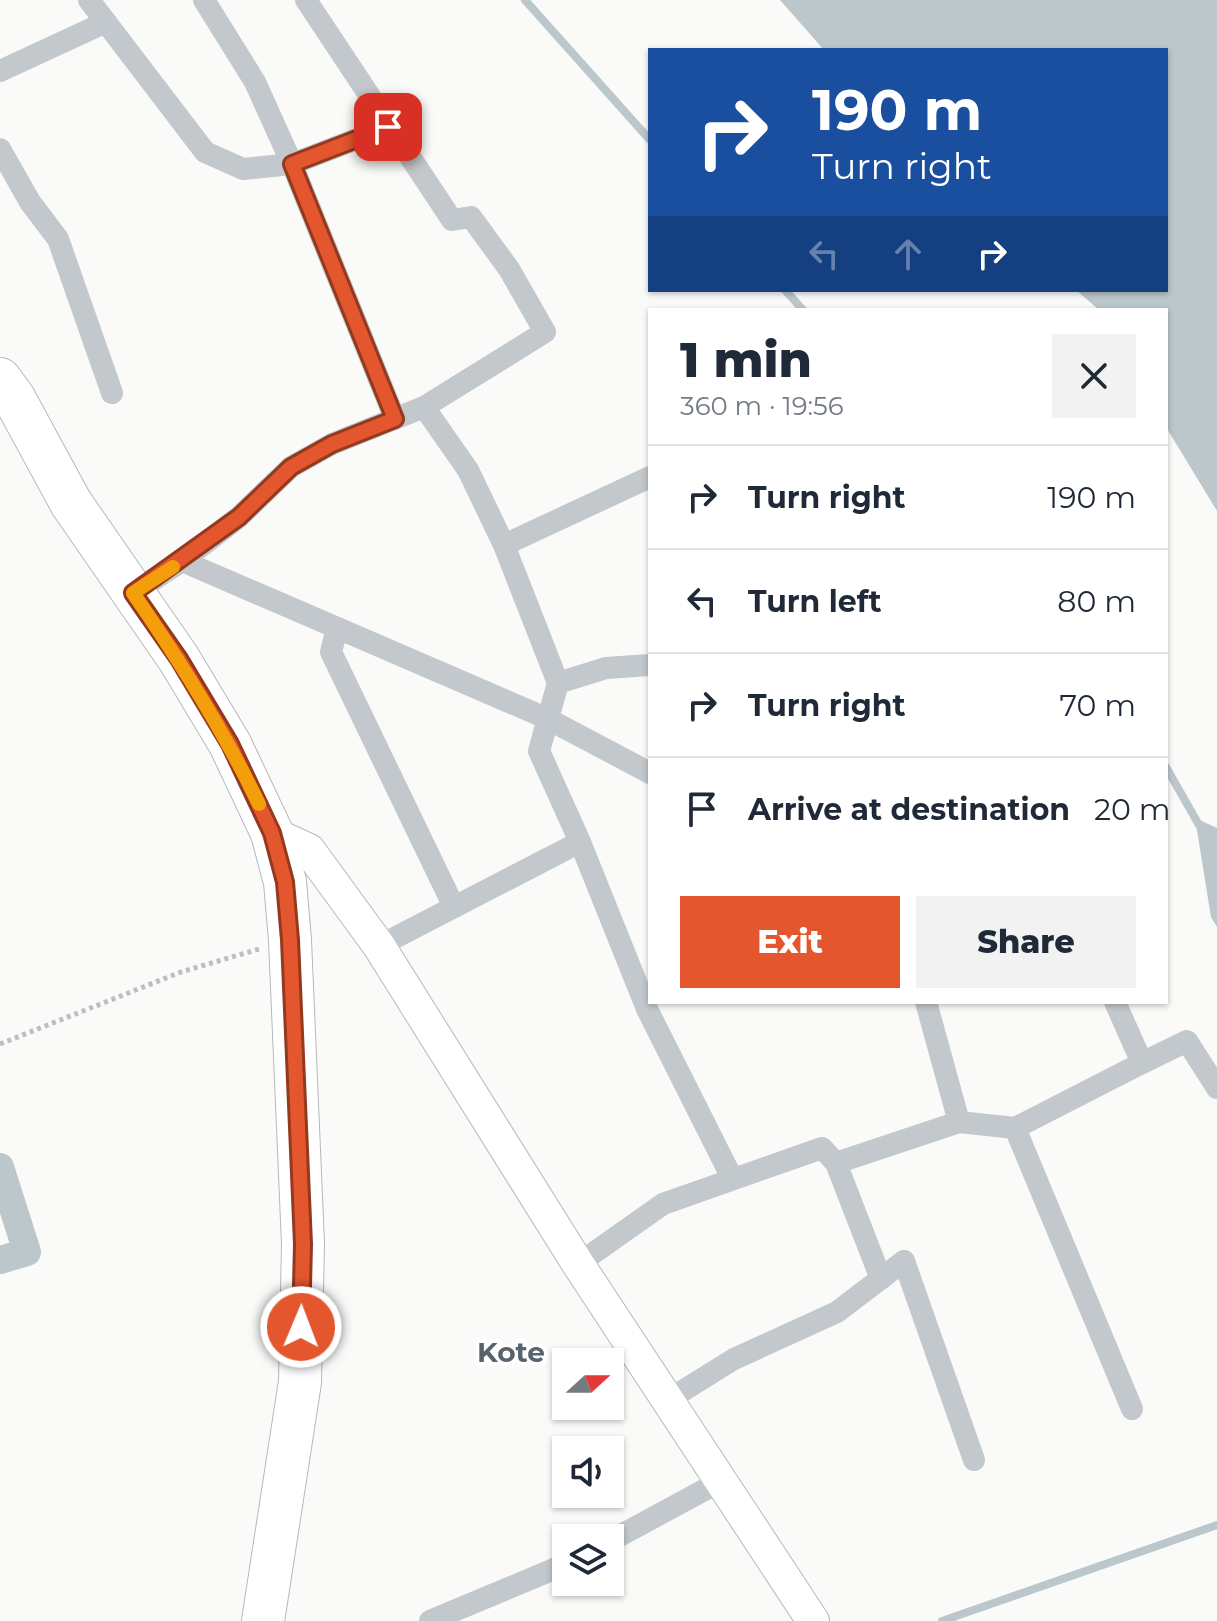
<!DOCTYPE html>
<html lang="en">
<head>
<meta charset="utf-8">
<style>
	body { margin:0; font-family:Montserrat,sans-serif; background:#f2f2f3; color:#1f2937; height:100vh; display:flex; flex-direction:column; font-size:30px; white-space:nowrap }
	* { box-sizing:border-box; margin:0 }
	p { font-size:26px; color:#747a83 }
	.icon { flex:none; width:44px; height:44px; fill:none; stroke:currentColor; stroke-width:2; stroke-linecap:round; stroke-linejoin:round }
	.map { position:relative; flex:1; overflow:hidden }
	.side { position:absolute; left:648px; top:308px; width:520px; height:696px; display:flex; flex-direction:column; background:#fff; border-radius:0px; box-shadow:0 2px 6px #0004 }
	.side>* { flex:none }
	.top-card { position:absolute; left:648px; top:48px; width:520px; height:244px; border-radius:0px; box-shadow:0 2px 6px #0004; background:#1a4fa0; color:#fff; overflow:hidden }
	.needle { width:52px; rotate:69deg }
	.buttons { position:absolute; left:552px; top:1348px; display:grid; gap:16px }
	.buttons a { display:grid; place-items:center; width:72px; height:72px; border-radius:0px; background:#fff; box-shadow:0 2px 6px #0004; font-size:40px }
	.pin { position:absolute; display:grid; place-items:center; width:68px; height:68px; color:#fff; margin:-34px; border-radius:16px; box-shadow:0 4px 12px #0006 }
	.me { position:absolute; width:88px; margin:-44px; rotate:1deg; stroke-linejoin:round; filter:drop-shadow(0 0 6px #0008) }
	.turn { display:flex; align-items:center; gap:28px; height:168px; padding:0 32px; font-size:36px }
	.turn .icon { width:104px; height:104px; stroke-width:2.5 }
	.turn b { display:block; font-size:56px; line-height:68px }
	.lanes { display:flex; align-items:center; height:76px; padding:0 32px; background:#0003; justify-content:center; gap:40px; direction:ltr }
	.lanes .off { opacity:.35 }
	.round { display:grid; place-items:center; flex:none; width:84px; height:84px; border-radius:0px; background:#f2f2f3 }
	.head { display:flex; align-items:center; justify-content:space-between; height:136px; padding:0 32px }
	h1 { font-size:48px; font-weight:800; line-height:60px }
	.primary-button { display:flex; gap:16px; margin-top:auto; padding:16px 32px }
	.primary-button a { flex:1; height:92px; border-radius:0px; background:#e4572e; color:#fff; font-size:32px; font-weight:800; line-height:92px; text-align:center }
	.primary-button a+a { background:#f2f2f3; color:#1f2937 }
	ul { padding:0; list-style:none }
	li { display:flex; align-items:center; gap:24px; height:104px; padding:0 32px; border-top:2px solid #e0e1e3 }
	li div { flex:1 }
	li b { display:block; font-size:30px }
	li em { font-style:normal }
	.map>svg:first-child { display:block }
	.water { fill:#bbc7cb }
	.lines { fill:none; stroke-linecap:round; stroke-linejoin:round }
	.stream { stroke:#bbc7cb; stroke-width:8 }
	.canal { stroke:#bbc7cb; stroke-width:28 }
	.secondary-casing { stroke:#b3babf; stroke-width:34 }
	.highway-casing { stroke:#b4b9bd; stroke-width:44 }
	.path { stroke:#bbbfc2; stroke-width:5; stroke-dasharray:4 4; stroke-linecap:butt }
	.street { stroke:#c3c8cc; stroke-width:22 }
	.secondary { stroke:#fff; stroke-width:32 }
	.highway { stroke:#fff; stroke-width:42 }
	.route-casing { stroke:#94391e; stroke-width:20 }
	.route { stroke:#e4572e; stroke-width:14 }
	.slow { stroke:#f59e0b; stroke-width:14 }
	.labels { text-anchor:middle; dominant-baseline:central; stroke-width:8; stroke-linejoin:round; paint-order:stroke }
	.district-label { font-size:28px; font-weight:bold; fill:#57646e; stroke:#fff }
</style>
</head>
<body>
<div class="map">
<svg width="1217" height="1621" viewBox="0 0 1217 1621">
	<rect width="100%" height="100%" fill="#fafaf8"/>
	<g class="water">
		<polygon points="780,0 1217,0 1217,511 1166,427 1166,310 1099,310 1076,290 1166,290 1166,50 824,50"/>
		<polygon points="1195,818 1217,828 1217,927 1211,917"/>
	</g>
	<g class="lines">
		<g class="stream">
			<polyline points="525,0 650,140"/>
			<polyline points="785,290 803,310"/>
			<polyline points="1166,767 1199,825"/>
			<polyline points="942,1621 1217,1525"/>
		</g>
		<polyline class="canal" points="0,1167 27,1252 0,1260"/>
		<g class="secondary-casing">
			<polyline id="secondary" points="272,833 309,850 379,946 578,1264 813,1621"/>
		</g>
		<g class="highway-casing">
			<polyline id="highway" points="0,379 14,398 71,503 179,659 230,744 272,833 285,882 290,940 303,1244 300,1382 263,1621"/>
		</g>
		<polyline class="path" points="0,1044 181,972 259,949"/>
		<g class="street">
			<polyline points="89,0 205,152 243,169 292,164 388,127"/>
			<polyline points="204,0 255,82 292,164 395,419"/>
			<polyline points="0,71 106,22"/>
			<polyline points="0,149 30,202 58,239 112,393"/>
			<polyline points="424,407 468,470 504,545 558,683"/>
			<polyline points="504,545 650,477"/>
			<polyline points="182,561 239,517 291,467 332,444 424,407 545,332 509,269 471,217 452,220 306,0"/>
			<polyline points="133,593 182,561 546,718 650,773"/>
			<polyline points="337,628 331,652 454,907"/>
			<polyline points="650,665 606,668 558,683 539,751 580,842 647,1009 732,1178"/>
			<polyline points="379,946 580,842"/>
			<polyline points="926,1002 959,1122"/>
			<polyline points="1115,1002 1142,1063 1187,1041 1217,1088"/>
			<polyline points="1015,1128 1132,1409"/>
			<polyline points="836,1163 959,1122 1015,1128 1142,1063"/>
			<polyline points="578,1264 663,1204 822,1148 836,1163 881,1279"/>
			<polyline points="668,1400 734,1359 837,1312 904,1261 974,1460"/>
			<polyline points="610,1541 721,1481"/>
			<polyline points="430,1621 566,1564"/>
		</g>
		<use href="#secondary" class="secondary"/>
		<use href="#highway" class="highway"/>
	</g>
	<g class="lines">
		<g class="route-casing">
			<polyline id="route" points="301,1327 303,1244 290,940 285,882 272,833 230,744 179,659 133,593 239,517 291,467 332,444 395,419 292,164 388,127"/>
		</g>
		<use href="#route" class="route"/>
		<path class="slow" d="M173,567L133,593C180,661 223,730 259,804"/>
	</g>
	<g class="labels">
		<g class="district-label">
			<text x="511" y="1352">Kote</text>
		</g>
	</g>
</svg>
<div class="buttons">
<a><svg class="needle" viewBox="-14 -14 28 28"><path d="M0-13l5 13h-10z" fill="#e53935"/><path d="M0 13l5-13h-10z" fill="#747a83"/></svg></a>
<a><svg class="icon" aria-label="sound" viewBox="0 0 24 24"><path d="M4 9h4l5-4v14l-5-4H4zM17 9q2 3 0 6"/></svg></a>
<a><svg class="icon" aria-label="layers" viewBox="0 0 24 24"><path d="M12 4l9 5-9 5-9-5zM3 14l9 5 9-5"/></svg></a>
</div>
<div class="pin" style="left:388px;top:127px;background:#d93025"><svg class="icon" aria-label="arrive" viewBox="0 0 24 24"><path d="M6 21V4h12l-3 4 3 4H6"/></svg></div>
<svg class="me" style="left:301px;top:1327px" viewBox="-20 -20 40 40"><circle r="17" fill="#e4572e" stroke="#fff" stroke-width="3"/><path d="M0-11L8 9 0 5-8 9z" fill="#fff"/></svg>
<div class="top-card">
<div class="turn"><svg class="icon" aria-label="right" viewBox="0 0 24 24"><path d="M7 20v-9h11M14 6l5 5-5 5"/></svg><div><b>190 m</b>Turn right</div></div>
<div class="lanes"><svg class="icon off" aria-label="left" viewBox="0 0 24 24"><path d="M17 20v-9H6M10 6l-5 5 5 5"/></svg><svg class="icon off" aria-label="ahead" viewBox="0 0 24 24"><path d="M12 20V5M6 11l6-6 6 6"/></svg><svg class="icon" aria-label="right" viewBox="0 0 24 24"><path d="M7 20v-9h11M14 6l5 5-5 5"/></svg></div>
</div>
<section class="side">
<div class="head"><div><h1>1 min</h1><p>360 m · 19:56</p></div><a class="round"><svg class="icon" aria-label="close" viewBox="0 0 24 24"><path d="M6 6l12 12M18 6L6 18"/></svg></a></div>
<ul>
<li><svg class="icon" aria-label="right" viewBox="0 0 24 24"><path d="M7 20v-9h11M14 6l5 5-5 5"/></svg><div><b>Turn right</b></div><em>190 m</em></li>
<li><svg class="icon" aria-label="left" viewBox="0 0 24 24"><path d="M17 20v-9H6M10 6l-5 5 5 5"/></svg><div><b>Turn left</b></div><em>80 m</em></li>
<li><svg class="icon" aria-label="right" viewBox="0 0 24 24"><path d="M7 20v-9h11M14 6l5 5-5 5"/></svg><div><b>Turn right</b></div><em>70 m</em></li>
<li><svg class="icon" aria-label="arrive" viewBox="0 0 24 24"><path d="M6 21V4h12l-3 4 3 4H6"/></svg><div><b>Arrive at destination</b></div><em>20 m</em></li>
</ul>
<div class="primary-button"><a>Exit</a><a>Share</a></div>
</section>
</div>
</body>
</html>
